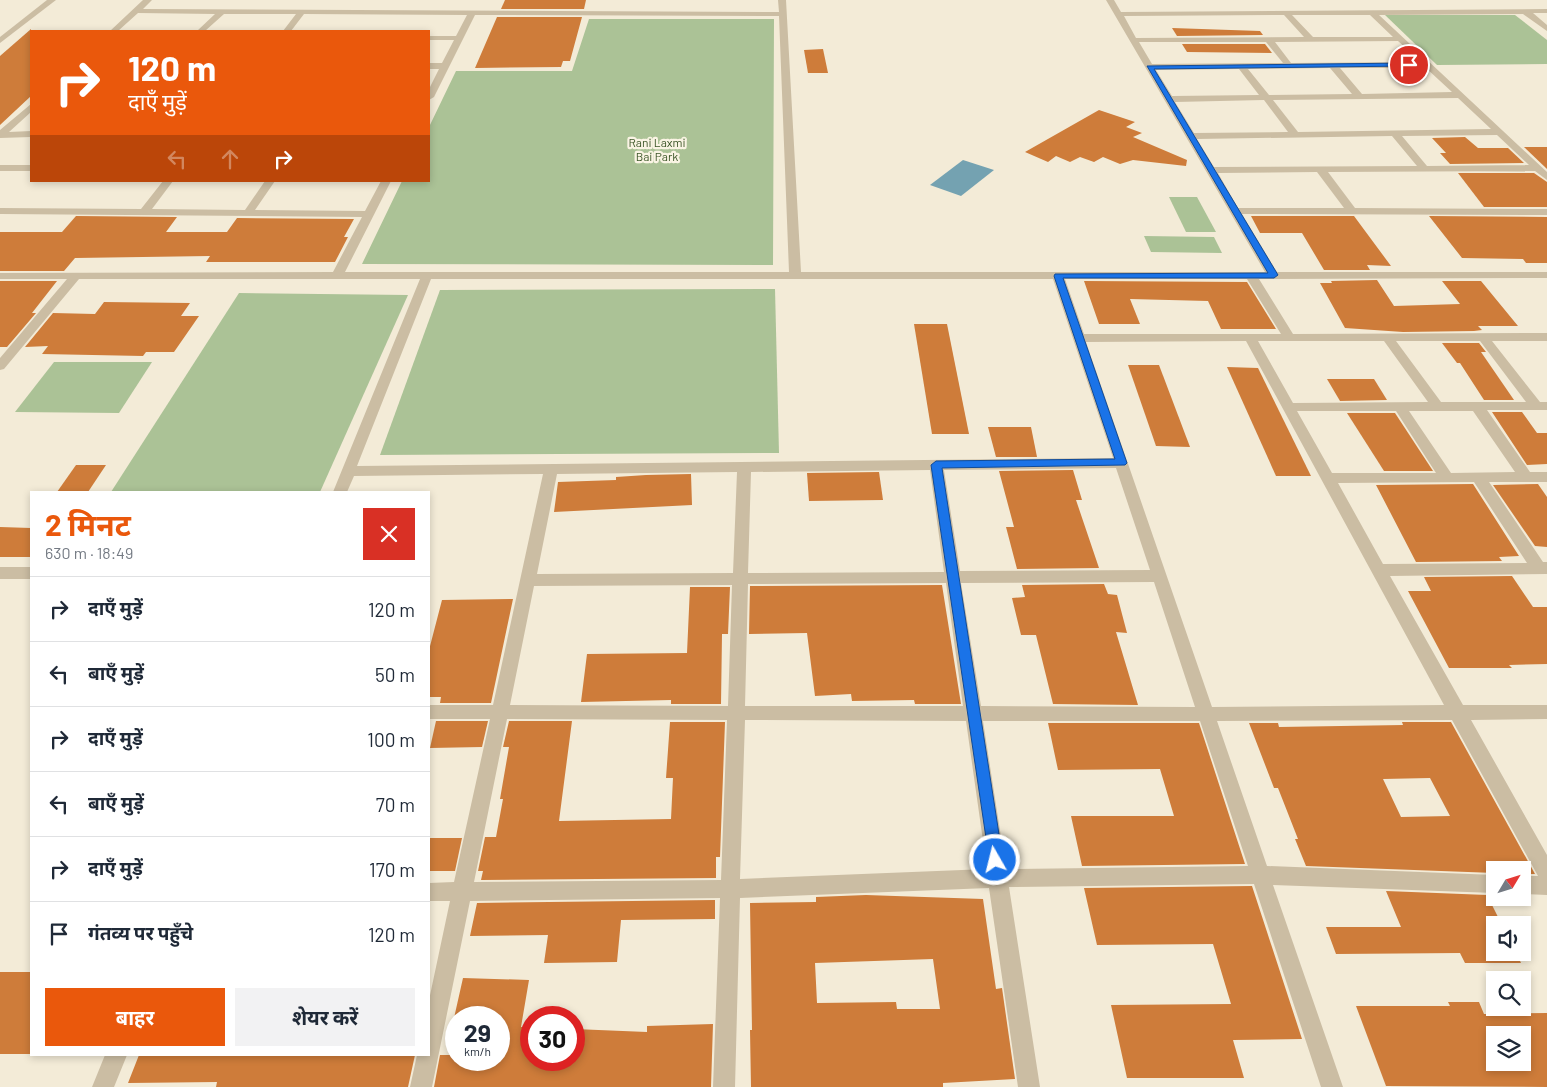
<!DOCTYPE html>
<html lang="hi">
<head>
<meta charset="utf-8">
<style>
	body { margin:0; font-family:Barlow,"Noto Sans Devanagari",sans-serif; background:#f2f2f3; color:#1f2937; height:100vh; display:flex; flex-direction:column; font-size:19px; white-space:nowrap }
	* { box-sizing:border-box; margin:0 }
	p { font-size:16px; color:#747a83 }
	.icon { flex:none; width:28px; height:28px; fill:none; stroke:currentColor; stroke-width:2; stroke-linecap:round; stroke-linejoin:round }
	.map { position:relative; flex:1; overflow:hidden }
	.sheet { position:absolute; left:30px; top:491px; width:400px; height:565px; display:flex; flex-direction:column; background:#fff; border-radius:0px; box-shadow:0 2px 8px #0003 }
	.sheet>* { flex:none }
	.banner { position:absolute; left:30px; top:30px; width:400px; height:152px; border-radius:0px; box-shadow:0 2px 8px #0003; background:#ea580c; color:#fff; overflow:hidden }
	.needle { width:32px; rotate:52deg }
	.controls { position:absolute; left:1486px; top:861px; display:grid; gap:10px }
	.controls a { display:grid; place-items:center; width:45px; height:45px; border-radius:0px; background:#fff; box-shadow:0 2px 8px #0003; font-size:25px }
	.speed { position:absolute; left:445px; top:1006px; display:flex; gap:10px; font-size:25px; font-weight:700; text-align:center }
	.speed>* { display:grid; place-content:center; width:65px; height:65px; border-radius:50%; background:#fff; box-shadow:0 2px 8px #0003; line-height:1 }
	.speed small { font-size:12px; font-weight:400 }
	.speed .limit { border:8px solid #d22; background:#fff; color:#111 }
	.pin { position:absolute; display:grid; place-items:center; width:42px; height:42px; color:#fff; margin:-21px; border:2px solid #fff; border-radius:50%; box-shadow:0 1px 5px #0007 }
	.me { position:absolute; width:55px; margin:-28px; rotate:352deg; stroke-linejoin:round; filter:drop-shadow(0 0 4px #0008) }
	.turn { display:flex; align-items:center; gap:18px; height:105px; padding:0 15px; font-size:22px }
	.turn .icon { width:65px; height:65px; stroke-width:2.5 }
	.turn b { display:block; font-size:35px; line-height:42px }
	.lanes { display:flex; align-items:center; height:48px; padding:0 15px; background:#0003; justify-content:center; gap:25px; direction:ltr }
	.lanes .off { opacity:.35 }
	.round { display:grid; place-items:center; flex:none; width:52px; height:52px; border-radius:0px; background:#f2f2f3 }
	.overview { display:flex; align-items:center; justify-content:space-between; height:85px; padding:0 15px }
	h1 { font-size:30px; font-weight:700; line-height:38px; color:#ea580c }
	.cta { display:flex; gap:10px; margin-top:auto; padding:10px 15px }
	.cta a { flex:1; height:58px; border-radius:0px; background:#ea580c; color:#fff; font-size:20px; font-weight:700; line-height:58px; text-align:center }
	.cta a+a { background:#f2f2f3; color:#1f2937 }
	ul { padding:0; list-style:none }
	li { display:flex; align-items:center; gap:15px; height:65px; padding:0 15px; border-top:1px solid #e0e1e3 }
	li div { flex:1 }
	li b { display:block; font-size:19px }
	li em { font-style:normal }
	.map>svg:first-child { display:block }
	.green { fill:#abc296 }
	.water { fill:#74a2b1 }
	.building { fill:#ce7c3a; fill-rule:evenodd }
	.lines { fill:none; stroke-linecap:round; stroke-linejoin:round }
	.minor { fill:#cbbda3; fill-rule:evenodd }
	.route { fill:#1a73e8; stroke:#114b97 }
	.labels { text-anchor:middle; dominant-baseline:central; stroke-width:4.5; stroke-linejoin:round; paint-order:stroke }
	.far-park-label { font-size:12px; fill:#3b5527; stroke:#faf4e4 }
</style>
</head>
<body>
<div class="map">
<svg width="1547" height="1087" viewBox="0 0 1547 1087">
	<rect width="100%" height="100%" fill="#f3ebd7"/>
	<g class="green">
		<polygon points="1385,15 1515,15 1547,40 1547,64 1437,65"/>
		<polygon points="589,19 774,19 773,265 362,264 402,181 429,181 429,127 456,71 572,71"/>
		<polygon points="1169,197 1197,197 1216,232 1186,232"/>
		<polygon points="1144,236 1214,237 1222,253 1151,252"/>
		<polygon points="775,289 779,453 380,455 440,290"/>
		<polygon points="239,293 408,295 320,492 111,492"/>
		<polygon points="54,362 152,362 119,413 15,412"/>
	</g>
	<polygon class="water" points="963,160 994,170 961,196 930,185"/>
	<g class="building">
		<polygon points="505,0 586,0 584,9 501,9"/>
		<polygon points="497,17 582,17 570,61 563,61 561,67 475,68"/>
		<polygon points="1172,28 1260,31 1263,35 1177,36"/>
		<polygon points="31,29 31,96 0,125 0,56"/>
		<polygon points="1182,44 1265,44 1272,53 1187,52"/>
		<polygon points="823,49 828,73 808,73 804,50"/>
		<polygon points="1099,110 1135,122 1126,127 1142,133 1133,137 1187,160 1186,166 1133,160 1120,164 1103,157 1094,162 1080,157 1070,162 1056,156 1048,162 1025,152"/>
		<polygon points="1465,137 1478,148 1508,148 1524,163 1450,164 1440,153 1446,153 1432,138"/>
		<polygon points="1524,147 1547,147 1547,169"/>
		<polygon points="1458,173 1534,173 1547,182 1547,207 1484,207"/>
		<polygon points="76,216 177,217 166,232 227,232 237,218 354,219 344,237 348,237 335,262 206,262 210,256 75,258 64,271 0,271 0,232 62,232"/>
		<polygon points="1251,216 1354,216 1391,266 1367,265 1370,270 1324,270 1302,233 1260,233"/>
		<polygon points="1429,216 1547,217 1547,263 1526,263 1523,259 1462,258"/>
		<polygon points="1377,280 1394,306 1460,304 1442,281 1481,281 1518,326 1478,326 1482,330 1474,331 1403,332 1345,328 1320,283 1332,283 1331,281"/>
		<polygon points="0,281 57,281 32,313 36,313 7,347 0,347"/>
		<polygon points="1084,281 1247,282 1276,329 1221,329 1208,301 1130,299 1140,324 1099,324"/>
		<polygon points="104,302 190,303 181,316 199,316 174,352 146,352 143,356 42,354 48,346 25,347 53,313 95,314"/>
		<polygon points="914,324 947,324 969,434 932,434"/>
		<polygon points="1442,343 1479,343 1486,352 1481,352 1514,400 1484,400 1460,363 1457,363"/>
		<polygon points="1128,365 1159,365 1190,447 1156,446"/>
		<polygon points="1227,367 1258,368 1311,476 1276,476"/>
		<polygon points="1327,379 1374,379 1387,400 1340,401"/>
		<polygon points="1492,412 1522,412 1537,433 1547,433 1547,464 1527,465"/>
		<polygon points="1347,413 1395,413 1433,471 1384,471"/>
		<polygon points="988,427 1031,427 1037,457 996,457"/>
		<polygon points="76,465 106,465 88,492 57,492"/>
		<polygon points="1073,470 1082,500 1076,500 1099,568 1017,569 1006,527 1014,527 999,471"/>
		<polygon points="879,472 883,500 809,501 807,473"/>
		<polygon points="691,474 692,505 554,512 558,482 616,480 616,477 646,475"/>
		<polygon points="1473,484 1519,556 1499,557 1502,561 1416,562 1376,485"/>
		<polygon points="1538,484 1547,497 1547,547 1535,546 1493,485"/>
		<polygon points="0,527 31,528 31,557 0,557"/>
		<polygon points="1512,576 1533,607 1547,607 1547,664 1509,665 1512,668 1449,668 1408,591 1431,591 1424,577"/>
		<polygon points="1104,584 1108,594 1117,595 1127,633 1116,632 1138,705 1053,704 1036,635 1021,635 1012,598 1025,597 1022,585"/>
		<polygon points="942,585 961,704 915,704 914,700 852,701 851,694 815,696 807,633 749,634 750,586"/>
		<polygon points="690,587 730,587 728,634 722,634 721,704 671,704 671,700 581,702 587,654 687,653"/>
		<polygon points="513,599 491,703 440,703 441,697 429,697 429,650 442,600"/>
		<polygon points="436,721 488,721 482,747 430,748"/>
		<polygon points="509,721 572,721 559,821 671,819 673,778 666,778 670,722 725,722 720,857 716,857 716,878 481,880 483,871 478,871 485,837 496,837 503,799 500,799 509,747 503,747"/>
		<path d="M1402,722H1451L1535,874H1522V870H1495V873L1306,866L1295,839H1298L1278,788H1274L1249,723H1278L1279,727L1403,725ZM1430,778L1450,816L1401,817L1383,779Z"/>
		<polygon points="1048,723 1199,723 1245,864 1082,866 1071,816 1174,816 1160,769 1058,770"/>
		<polygon points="429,838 462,838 455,871 429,871"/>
		<polygon points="1252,886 1302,1039 1233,1040 1244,1078 1127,1078 1111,1005 1231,1004 1213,944 1097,945 1084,888"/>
		<polygon points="1386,891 1487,895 1502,925 1495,925 1495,952 1516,952 1521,963 1465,963 1460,953 1336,954 1326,927 1401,927"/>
		<path d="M866,895L983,899L996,989L1002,988L1015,1079L943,1083V1087H751L750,1030H752L750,903L816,902V897ZM933,959L940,1009H897L896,1002L817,1003L815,963Z"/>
		<polygon points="715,900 715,919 621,920 617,962 544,963 548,935 470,936 477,903"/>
		<rect x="0" y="972" width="31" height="82"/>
		<polygon points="463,978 529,980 521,1027 531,1027 531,1060 574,1060 574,1029 647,1032 647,1026 713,1024 711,1087 434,1087 440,1055 456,1055 456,1060 499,1060 499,1018 454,1018"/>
		<path d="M1448,1002H1479L1484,1014L1547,1013V1087L1386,1086L1356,1006H1450ZM1495,1035H1522V1062H1495Z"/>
		<polygon points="139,1055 415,1055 408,1087 216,1087 217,1082 128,1083"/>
	</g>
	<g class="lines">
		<g class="minor">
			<polygon points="47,0 56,0 0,43 0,37"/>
			<path d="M143,0H152L143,9L779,12L778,0H786L801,272H1265L1106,0H1114L1121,12L1547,9V13H1533L1547,25V31L1523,14L1379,15L1547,172V180L1535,171L1328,172L1355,208L1547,209V215L1242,214L1277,272H1547V278L1259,279L1293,334L1547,333V341H1492L1540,402H1547V410H1487L1530,472H1547V482H1489L1543,562H1547V574L1390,576L1463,705H1547V719L1471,720L1547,855V895L1522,894V876H1538L1452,720L1217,721L1267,866L1495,875V893L1273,885L1343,1087H1321L1254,884L1009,887L1040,1087H1018L989,888L740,898L735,1087H713L720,898L470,901L432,1087H410L417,1055H429V1000L450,901H429V883L454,882L490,719H429V705H493L543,474L354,476L347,492H333L420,279H79L4,369L0,370V358L67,279H0V273L333,272L362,217L0,214V208L141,209L163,181H173L152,209L245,210L265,181H275L255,210L365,211L381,181H391L345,272H789L779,16L475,15L434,97L429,100V89L439,69H429V63H442L454,40H429V36H456L467,15L304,14L291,31H283L296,14H224L205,31H197L215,14L138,13L118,31H110ZM1284,15L1304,37L1136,38L1124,16ZM1292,15H1370L1393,37H1313ZM1398,41L1421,62L1291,63L1275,42ZM1139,42H1266L1283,63L1152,64ZM1330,68L1352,94L1269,95L1248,69ZM1340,68H1426L1452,92L1362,94ZM1239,69L1259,95L1172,96L1156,70ZM1458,98L1491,129L1298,132L1273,100ZM1264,100L1288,132L1194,133L1175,102ZM1497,135L1529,165L1427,166L1402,136ZM1392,136L1417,166L1214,167L1197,139ZM1317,172L1344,208H1238L1218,173ZM431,279H1053L1113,458L357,466ZM1065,279H1247L1281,334H1084ZM1246,341L1444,705L1212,707L1086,342ZM1258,341H1384L1428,402L1293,403ZM1396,341H1480L1526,402H1441ZM1297,411H1396L1436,473H1332ZM1409,411H1473L1515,472L1451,473ZM1116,468L1150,570L960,571L944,470ZM930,470L944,572L748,573L751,472ZM737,472L733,573L537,574L557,474ZM1474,482L1527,563L1383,564L1338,483ZM1154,582L1195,707L981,706L961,583ZM946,583L963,706H745L748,584ZM732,585L728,706L510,705L534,586ZM507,719L727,720L721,880L474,882ZM745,720L966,721L987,869L740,879ZM983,721H1200L1248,866L1006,869Z"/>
			<polygon points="31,104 31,112 9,132 31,131 31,137 0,138 0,130"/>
			<rect x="0" y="165" width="31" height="6"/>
			<rect x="0" y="567" width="31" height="12"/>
			<polygon points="105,1055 127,1055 114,1087 92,1087"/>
		</g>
	</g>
	<polygon class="route" points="1409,63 1411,66 1154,69 1278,275 1274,278 1063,278 1127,463 1125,465 942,468 1003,860 1000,865 995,867 990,865 931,465 936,461 1115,459 1054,276 1055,274 1268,273 1147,66"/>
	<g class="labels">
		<g class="far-park-label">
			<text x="657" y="142">Rani Laxmi<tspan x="657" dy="14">Bai Park</tspan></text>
		</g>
	</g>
</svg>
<div class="controls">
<a><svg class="needle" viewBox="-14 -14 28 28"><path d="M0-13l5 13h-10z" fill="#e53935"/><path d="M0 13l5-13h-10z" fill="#747a83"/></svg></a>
<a><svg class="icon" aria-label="sound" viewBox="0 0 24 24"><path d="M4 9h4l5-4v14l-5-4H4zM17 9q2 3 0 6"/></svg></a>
<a><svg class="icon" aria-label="search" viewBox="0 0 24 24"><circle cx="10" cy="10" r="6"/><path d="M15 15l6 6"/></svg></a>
<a><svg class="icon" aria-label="layers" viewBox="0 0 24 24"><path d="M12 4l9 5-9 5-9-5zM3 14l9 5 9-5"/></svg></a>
</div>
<div class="speed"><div>29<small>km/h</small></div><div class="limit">30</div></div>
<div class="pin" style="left:1409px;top:65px;background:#d93025"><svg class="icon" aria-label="arrive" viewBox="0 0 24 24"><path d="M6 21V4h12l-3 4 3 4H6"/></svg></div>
<svg class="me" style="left:995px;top:860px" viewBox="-20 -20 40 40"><circle r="17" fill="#1a73e8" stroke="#fff" stroke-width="3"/><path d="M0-11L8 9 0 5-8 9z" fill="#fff"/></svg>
<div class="banner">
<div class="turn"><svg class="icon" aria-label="right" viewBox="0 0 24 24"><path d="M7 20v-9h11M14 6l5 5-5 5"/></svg><div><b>120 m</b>दाएँ मुड़ें</div></div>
<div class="lanes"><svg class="icon off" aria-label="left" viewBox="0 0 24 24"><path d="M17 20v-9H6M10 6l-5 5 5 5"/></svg><svg class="icon off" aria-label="ahead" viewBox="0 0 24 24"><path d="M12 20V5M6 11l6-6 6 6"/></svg><svg class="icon" aria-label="right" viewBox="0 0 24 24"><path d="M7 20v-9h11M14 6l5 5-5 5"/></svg></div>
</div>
<section class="sheet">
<div class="overview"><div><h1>2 मिनट</h1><p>630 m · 18:49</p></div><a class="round" style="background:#d93025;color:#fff"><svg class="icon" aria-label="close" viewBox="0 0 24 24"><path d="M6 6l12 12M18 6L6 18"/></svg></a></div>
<ul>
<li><svg class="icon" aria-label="right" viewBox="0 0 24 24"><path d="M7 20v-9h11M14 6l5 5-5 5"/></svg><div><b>दाएँ मुड़ें</b></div><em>120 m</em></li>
<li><svg class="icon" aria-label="left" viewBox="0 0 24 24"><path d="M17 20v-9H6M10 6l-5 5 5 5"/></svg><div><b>बाएँ मुड़ें</b></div><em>50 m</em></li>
<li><svg class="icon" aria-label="right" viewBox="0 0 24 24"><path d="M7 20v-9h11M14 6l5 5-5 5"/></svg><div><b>दाएँ मुड़ें</b></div><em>100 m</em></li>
<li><svg class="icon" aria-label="left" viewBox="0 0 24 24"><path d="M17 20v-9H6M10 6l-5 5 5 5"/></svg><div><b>बाएँ मुड़ें</b></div><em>70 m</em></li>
<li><svg class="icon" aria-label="right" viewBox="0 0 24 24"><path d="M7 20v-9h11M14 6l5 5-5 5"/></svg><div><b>दाएँ मुड़ें</b></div><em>170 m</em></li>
<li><svg class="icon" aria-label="arrive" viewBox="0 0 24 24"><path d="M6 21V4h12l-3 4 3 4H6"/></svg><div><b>गंतव्य पर पहुँचे</b></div><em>120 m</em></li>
</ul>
<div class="cta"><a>बाहर</a><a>शेयर करें</a></div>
</section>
</div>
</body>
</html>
